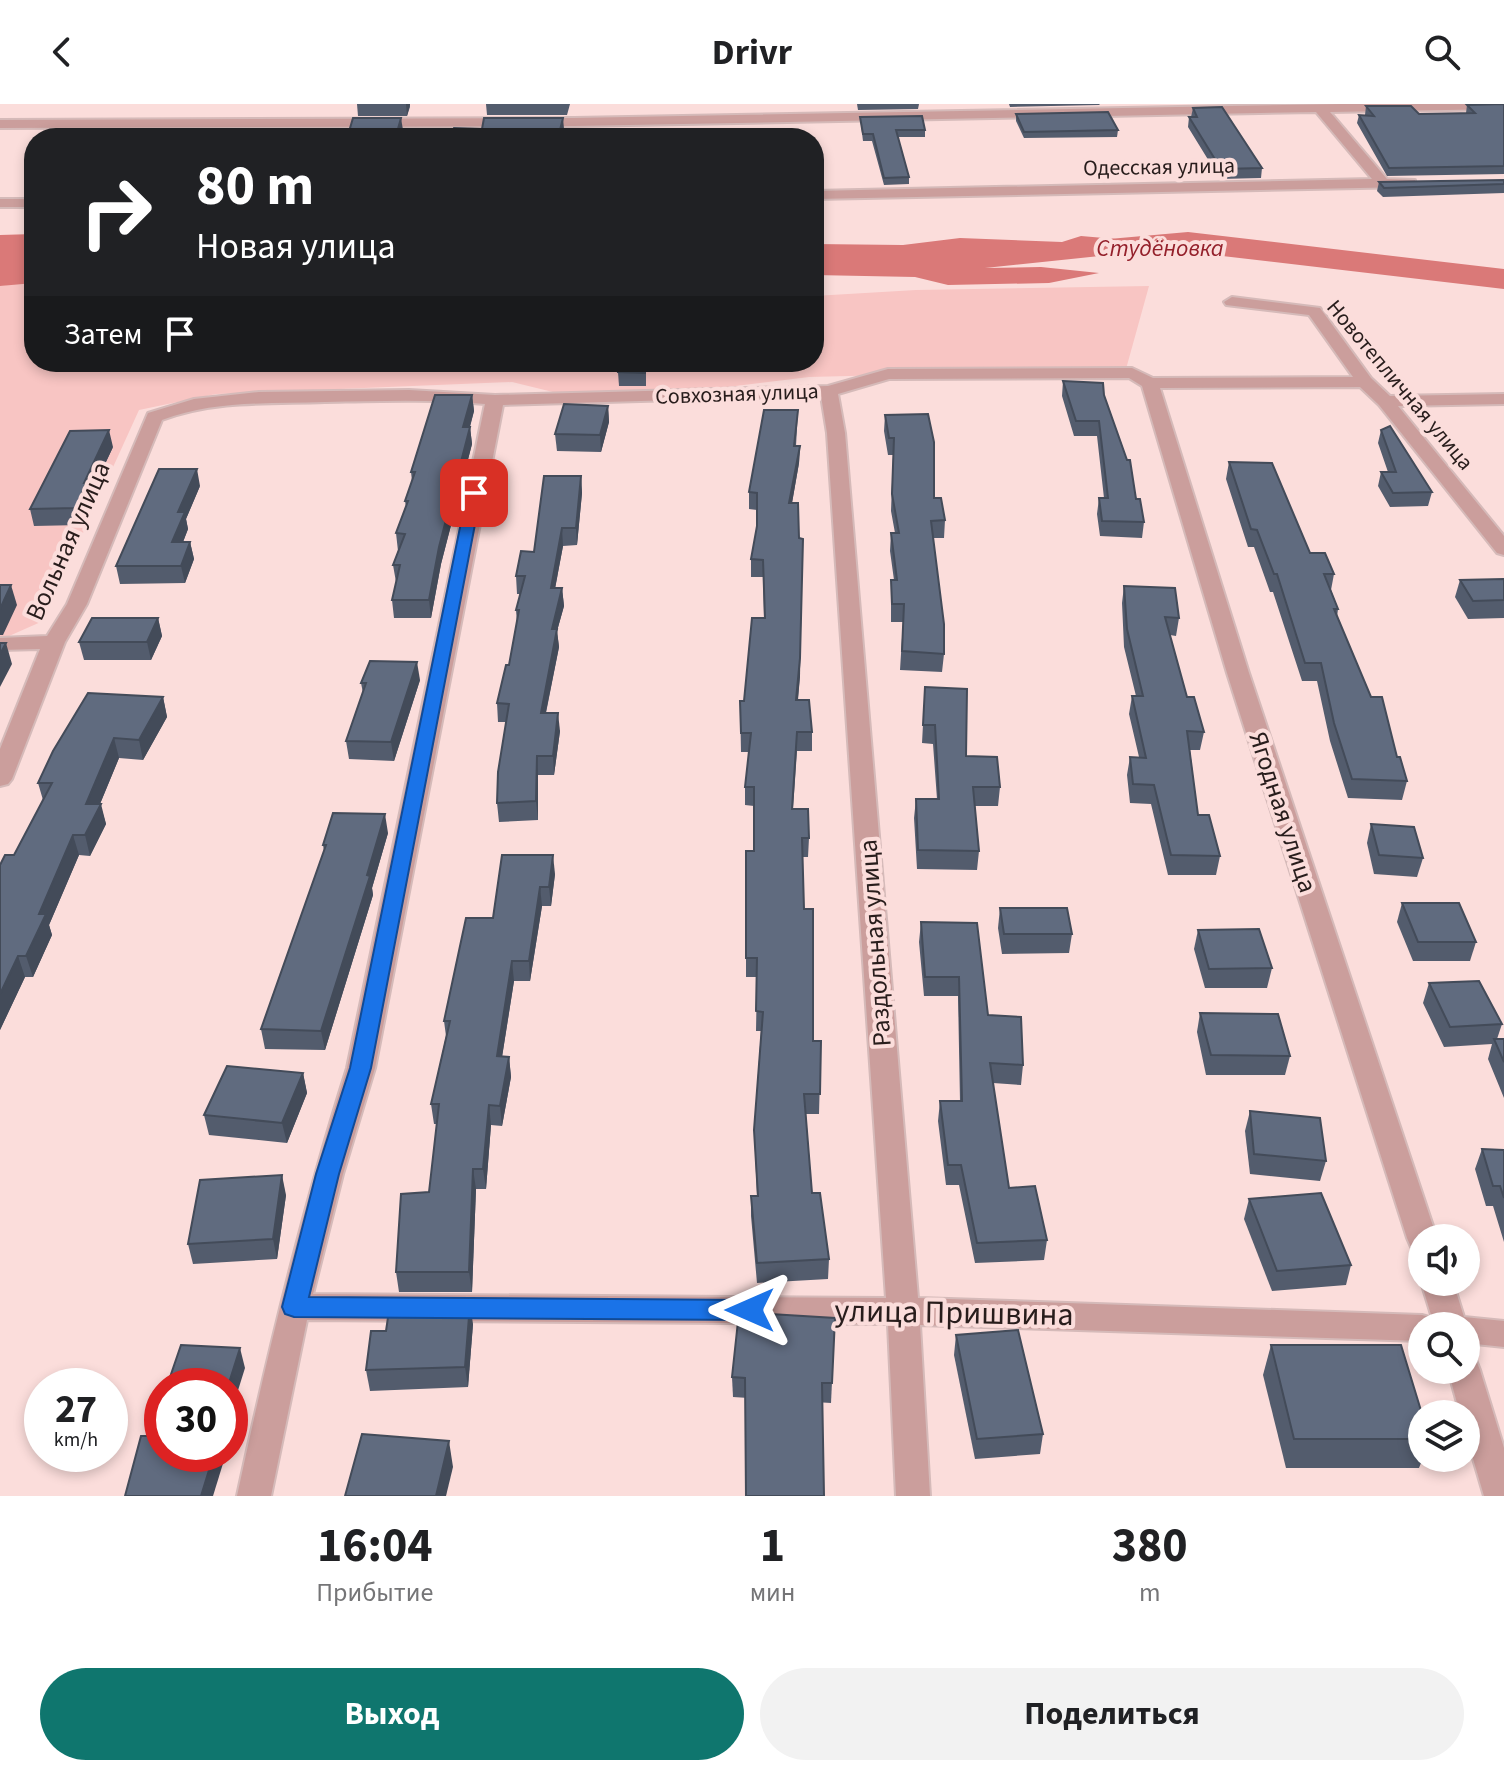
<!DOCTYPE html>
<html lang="ru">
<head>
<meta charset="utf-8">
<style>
	body { margin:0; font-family:"Source Sans 3",sans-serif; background:#f2f2f2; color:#202124; height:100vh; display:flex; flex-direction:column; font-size:30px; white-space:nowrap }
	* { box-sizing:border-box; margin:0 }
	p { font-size:26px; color:#757577 }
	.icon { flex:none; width:44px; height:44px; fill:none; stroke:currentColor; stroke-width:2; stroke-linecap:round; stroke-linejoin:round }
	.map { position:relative; height:1392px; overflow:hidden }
	.drawer { display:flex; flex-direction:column; background:#fff; flex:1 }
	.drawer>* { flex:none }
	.guide { position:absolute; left:24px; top:24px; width:800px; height:244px; border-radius:32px; box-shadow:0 4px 12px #0003; background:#202124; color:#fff; overflow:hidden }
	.buttons { position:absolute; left:1408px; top:1120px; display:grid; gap:16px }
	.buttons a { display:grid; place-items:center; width:72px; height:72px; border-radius:50%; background:#fff; box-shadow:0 4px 12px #0003; font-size:40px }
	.speed { position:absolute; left:24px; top:1264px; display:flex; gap:16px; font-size:40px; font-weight:700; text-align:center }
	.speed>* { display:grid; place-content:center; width:104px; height:104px; border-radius:50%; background:#fff; box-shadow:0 4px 12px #0003; line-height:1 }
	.speed small { font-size:20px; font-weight:400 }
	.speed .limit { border:12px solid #d22; background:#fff; color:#111 }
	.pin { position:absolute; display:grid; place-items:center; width:68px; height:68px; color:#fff; margin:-34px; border-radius:16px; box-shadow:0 4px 12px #0006 }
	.me { position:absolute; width:88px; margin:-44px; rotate:270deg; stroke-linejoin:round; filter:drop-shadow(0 0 6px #0008) }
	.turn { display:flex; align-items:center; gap:28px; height:168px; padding:0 40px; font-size:36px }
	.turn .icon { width:104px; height:104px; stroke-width:2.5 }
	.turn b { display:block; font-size:56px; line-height:68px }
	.then { display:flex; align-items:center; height:76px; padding:0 40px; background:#0003; gap:16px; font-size:30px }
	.eta { display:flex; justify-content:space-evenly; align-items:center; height:136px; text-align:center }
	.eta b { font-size:48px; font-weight:700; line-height:56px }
	.cta { display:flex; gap:16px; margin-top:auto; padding:16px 40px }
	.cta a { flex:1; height:92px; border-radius:48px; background:#0f766e; color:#fff; font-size:32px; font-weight:700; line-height:92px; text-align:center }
	.cta a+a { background:#f2f2f2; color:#202124 }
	header { display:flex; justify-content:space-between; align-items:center; height:104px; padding:0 40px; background:#fff; font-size:36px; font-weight:700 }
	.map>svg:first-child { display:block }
	.green { fill:#f8c5c3 }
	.water { fill:#da7978 }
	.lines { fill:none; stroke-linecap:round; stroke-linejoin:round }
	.river { fill:#da7978; fill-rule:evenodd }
	.street-casing { stroke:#d5bab9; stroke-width:4 }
	.street { fill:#cb9e9c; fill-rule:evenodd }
	.wall { fill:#535c6d }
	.shaded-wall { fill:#434b59 }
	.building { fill:#606b7f; stroke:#434b59; stroke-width:2 }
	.route { fill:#1a73e8; stroke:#114b97; stroke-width:2 }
	.labels { text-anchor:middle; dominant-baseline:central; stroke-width:8; stroke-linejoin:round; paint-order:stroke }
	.far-street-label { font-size:22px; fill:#281d1c; stroke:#fbdddb }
	.far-water-label { font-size:24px; font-style:italic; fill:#94202b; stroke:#fbdddb }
	.street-label { font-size:26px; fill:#281d1c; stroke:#fbdddb }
	.near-street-label { font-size:32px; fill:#281d1c; stroke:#fbdddb }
</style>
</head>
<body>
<header><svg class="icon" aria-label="back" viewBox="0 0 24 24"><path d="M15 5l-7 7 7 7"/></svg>Drivr<svg class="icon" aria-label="search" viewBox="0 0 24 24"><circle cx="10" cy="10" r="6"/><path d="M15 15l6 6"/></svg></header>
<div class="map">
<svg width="1504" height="1392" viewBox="0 0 1504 1392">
	<rect width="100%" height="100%" fill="#fbdddb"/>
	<polygon class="green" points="34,177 34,258 814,258 814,192 916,186 1149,182 1126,265 809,273 678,289 557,289 512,278 216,290 139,306 43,517 0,536 0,182"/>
	<g class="water">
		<polygon points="34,130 34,179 0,182 0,131"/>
		<polygon points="1181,130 1188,138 1187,151 1138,148 985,164 1041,163 1099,169 1049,179 948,181 915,173 814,171 814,140 903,141 960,134 1062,138 1081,132 1139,137 1159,131"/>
	</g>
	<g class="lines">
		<polygon class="river" points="1188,128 1504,165 1504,185 1188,148 1120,152 1109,149 1104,142 1109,135"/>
		<g class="street-casing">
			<g id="street">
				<polygon points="1342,0 1504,0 1504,5 1330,8 1387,75 1415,76 1415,82 1410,83 814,95 814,87 1372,75 1316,8 574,22 0,24 0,16 574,14"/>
				<rect x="0" y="95" width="34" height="8"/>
				<path d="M1232,193L1320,204L1371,274L1390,292L1504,290V300L1398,302L1504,432V451L1497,449L1379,301L1360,283L1160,284L1249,569L1437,1134H1422V1146L1411,1143L1407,1134L1227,569L1142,282L1129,274L889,275L838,290L845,329L918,1194L1422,1211L1432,1214L1421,1178L1422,1177L1453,1178L1464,1213L1504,1217V1243L1466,1239V1222H1422V1237L920,1221L930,1392H896L888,1220L307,1216L271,1392H237C268,1247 302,1105 347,964L485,300C432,295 379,297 325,298C270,300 215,296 162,316L87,500L65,538L12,675L8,680L0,682V645L40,545L0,546V534L47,532L67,500L148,309L194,295L259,288L409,286L495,291L828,282L888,265L1132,264L1153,274L1353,273L1309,211L1226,201L1224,198ZM821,292L827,329L886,1194L313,1190L343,1070L375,964L503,301Z"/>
				<polygon points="1466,1253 1476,1256 1480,1266 1504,1344 1504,1392 1484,1392 1466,1331 1466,1310 1460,1310 1448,1266 1466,1266"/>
			</g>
		</g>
		<use href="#street" class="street"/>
	</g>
	<g class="wall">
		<polygon points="357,0 410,0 410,3 407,12 358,12"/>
		<polygon points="486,0 570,0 567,11 487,11"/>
		<polygon points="857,0 919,0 918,5 858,6"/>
		<polygon points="1009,0 1100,0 1099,1 1010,3"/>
		<polygon points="1504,0 1504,70 1387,72 1357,19 1359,11 1365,11 1366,2 1419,10 1466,9 1467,1"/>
		<polygon points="1193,4 1262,64 1261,74 1220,75 1188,23 1189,13 1191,13"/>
		<polygon points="1016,10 1118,26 1117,33 1024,34 1016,17"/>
		<polygon points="860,13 925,26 925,33 898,33 909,73 909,80 884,81 872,37 863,37"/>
		<polygon points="403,26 400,34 348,34 348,31"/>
		<polygon points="1504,76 1504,89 1383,93 1377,87 1379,78"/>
		<polygon points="646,258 646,282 619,282 618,268"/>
		<polygon points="1063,277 1104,291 1144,418 1142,434 1100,432 1097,410 1099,394 1104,394 1097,332 1074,332 1062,292"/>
		<polygon points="472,291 474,307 470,323 472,340 441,460 431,514 394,514 392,496 396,478 393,461 398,447 396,429 406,403 405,397 412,377 411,368"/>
		<polygon points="608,302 609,318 601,348 557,347 555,330"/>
		<polygon points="798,306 796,342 800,342 799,359 792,399 800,572 798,596 812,628 812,647 797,647 793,705 809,734 808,753 802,753 804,805 813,937 821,937 819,1010 806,1010 812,1089 829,1155 828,1175 757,1179 751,1112 751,1092 757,1092 754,1026 761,927 756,927 757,873 746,873 746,747 754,747 754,702 745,701 745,683 749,648 741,648 740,597 744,597 764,514 763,473 751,473 751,455 757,422 757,406 749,405 749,388"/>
		<polygon points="885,311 934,394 945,416 944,434 933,434 944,550 942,568 900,566 903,518 891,518 891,476 894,476 890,447 891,429 895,429 891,407 893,351 888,351 884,327"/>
		<polygon points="1381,326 1432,388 1428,402 1390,403 1378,382 1381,368 1388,368 1378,339"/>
		<polygon points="113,343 90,392 90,396 80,421 34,422 30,405"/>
		<polygon points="1229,358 1310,449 1334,470 1331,486 1338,505 1337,513 1407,677 1402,696 1348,694 1330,637 1317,577 1302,577 1273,488 1270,488 1254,443 1248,443 1226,375"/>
		<polygon points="581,372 582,389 577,441 563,442 555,484 562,484 564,502 557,527 559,543 546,609 560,627 554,671 538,671 538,716 499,718 497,699 506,618 498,618 497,599 509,561 517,519 516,506 520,490 517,490 516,472 534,448"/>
		<polygon points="200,382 186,415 188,425 183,438 190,438 194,455 185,479 120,480 116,462"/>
		<polygon points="1504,475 1504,514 1468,515 1455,493 1460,476"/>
		<polygon points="1124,482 1179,514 1176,532 1170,531 1187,593 1204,628 1200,646 1190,646 1198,711 1220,752 1216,771 1168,771 1151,700 1130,699 1127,671 1130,653 1139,653 1129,610 1132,592 1136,592 1124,543 1122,499"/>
		<polygon points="158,514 162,532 151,556 84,556 79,538"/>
		<polygon points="420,576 394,657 349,655 346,637 363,589 361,579"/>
		<polygon points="925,583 966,652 1000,683 998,702 975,702 979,747 977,766 917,765 914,714 916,695 937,695 933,640 922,639"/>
		<polygon points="163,593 167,613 143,656 119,654 100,700 106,720 90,752 79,751 49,821 52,831 33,873 25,873 0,926 0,761 14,751 43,696 38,679"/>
		<polygon points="1371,720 1423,754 1417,773 1374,770 1367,739"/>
		<polygon points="388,729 372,784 373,791 325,946 265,945 261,925 324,747 323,741"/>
		<polygon points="555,770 551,802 542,802 530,877 514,877 502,953 509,953 511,973 502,1022 491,1021 486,1085 476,1085 472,1188 399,1188 396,1168 429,1088 437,1020 434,1020 431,1000 446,932 444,917 493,814"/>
		<polygon points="1402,799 1476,838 1470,857 1413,857 1397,818"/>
		<polygon points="1000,804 1072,830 1069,849 1002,850 998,824"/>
		<polygon points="921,818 1023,961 1021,981 993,979 1009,1084 1047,1136 1044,1156 975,1159 959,1081 946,1081 938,1017 940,997 960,997 958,892 924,892 919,838"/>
		<polygon points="1198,826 1272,864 1267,884 1205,884 1194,845"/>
		<polygon points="1429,879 1502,920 1497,935 1504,935 1504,994 1488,955 1492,940 1444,943 1423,899"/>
		<polygon points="1200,909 1290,952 1285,971 1206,971 1197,928"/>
		<polygon points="303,969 307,989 287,1039 209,1031 204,1011"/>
		<polygon points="1250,1007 1326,1057 1320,1077 1250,1070 1245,1027"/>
		<polygon points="1482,1045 1504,1046 1504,1138 1493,1102 1486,1102 1475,1065"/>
		<polygon points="286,1091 277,1155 193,1160 188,1140"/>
		<polygon points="1249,1095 1351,1161 1346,1181 1272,1187 1244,1115"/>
		<polygon points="835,1214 831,1299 733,1293 732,1273"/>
		<polygon points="473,1220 468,1283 370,1287 366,1266 386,1227"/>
		<polygon points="956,1231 1043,1330 1040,1350 975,1355 954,1251"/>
		<polygon points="1271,1241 1422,1310 1423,1354 1419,1364 1286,1364 1263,1271"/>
	</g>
	<g class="shaded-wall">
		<polygon points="406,0 410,0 407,12"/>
		<polygon points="401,14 403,26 400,34 396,34"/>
		<polygon points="563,14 564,25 562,34 558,34"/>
		<polygon points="472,291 474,307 465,340 463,323"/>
		<polygon points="608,302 609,318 601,348 600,331"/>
		<polygon points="470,323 472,340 441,460 431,514 429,496 439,443"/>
		<polygon points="109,326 113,343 90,392 90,396 80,421 76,404 84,379"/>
		<polygon points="800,342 799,359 789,416 789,399"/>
		<polygon points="197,365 200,382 186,415 188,425 176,456 172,438 178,408"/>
		<polygon points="581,372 582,389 577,441 576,424"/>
		<polygon points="562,424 563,442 552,501 551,484"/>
		<polygon points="803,435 800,572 796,614"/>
		<polygon points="190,438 194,455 185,479 181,462"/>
		<polygon points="11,481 17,501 3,531 0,531 0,505"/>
		<polygon points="562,484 564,502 557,527 559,543 542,627 541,609 552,525"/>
		<polygon points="158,514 162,532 151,556 147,538"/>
		<polygon points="6,539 12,560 0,583 0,550"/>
		<polygon points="417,558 420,576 394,657 391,638"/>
		<polygon points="163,593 167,613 143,656 139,636"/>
		<polygon points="558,609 560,627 554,671 553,652"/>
		<polygon points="114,634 119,654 95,712 101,700 106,720 90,752 85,731 86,700"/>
		<polygon points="537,652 538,671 538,716 536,697"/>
		<polygon points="385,710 388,729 372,784 373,791 325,946 321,927"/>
		<polygon points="73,731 79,751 49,821 52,831 33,873 26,852 39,810"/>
		<polygon points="553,751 555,770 551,802 549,783"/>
		<polygon points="540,783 542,802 530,877 529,857"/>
		<polygon points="18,852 25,873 0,926 0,890"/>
		<polygon points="512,857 514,877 499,972 497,952"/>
		<polygon points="509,953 511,973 502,1022 500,1002"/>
		<polygon points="303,969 307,989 287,1039 282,1019"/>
		<polygon points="489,1001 491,1021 486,1085 483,1065"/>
		<polygon points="473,1065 476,1085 472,1188 469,1168"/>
		<polygon points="282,1071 286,1091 277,1155 273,1135"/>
		<polygon points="470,1200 473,1220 468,1283 465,1263"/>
		<polygon points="240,1244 245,1264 230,1312 230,1282 228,1282"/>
		<polygon points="449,1337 453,1363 446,1392 436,1392"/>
		<polygon points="214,1350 224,1350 225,1353 213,1392 201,1392"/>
	</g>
	<g class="building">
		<polygon points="1504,0 1504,62 1389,64 1359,11 1374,12 1366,2 1411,2 1419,10 1475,9 1467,1"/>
		<polygon points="1222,3 1262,64 1221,65 1189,13 1197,13 1193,4"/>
		<polygon points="1108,8 1118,26 1024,28 1016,10"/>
		<polygon points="922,12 925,26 896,26 909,73 884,74 873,30 863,30 860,13"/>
		<polygon points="353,14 401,14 396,32 348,31"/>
		<polygon points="484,14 563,14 558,34 449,34 454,24 482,25"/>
		<polygon points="671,27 671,34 643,34 643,28"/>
		<polygon points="1504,76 1504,80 1384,84 1379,78"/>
		<polygon points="619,258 646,258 645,269 618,268"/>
		<polygon points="1063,277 1103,279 1104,291 1127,356 1130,356 1136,395 1140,395 1144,418 1102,417 1099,394 1108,394 1099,317 1076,317"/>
		<polygon points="435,291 472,291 463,323 470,323 439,443 429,496 392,496 400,461 393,461 405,430 396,429 408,397 405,397 415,368 411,368"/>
		<polygon points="564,300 608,302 600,331 555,330"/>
		<polygon points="764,306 798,306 794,342 800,342 789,399 798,399 799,434 803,435 800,554 796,596 809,596 812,628 797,628 792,705 808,705 809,734 802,734 804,805 813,805 813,937 821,937 820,990 804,990 812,1089 820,1089 829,1155 757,1159 751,1092 758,1092 754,1026 763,908 756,907 757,854 746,854 746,747 754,747 754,683 745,683 751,629 741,629 740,597 744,597 752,514 765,514 763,456 751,455 757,422 757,389 749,388"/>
		<polygon points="928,310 934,338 934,394 941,394 945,416 931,417 944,520 944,550 902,547 904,500 892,500 891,476 897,476 891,429 899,429 892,390 894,334 889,334 885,311"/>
		<polygon points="1390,322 1432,388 1393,389 1381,368 1396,368 1381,326"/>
		<polygon points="109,326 84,379 86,379 76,404 30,405 70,327"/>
		<polygon points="1229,358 1272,359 1310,449 1325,449 1334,470 1324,470 1338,505 1334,505 1371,593 1382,593 1397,653 1400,653 1407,677 1352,675 1334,619 1321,559 1305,559 1277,470 1274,470 1257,426 1251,425"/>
		<polygon points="159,365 197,365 178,408 185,408 172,438 190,438 181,462 116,462"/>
		<polygon points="544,372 581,372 576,424 562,424 551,484 562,484 552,525 557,525 541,609 558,609 553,652 537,652 536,697 497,699 498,668 509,600 497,599 506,561 509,561 519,506 516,506 525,472 516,472 521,447 534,448"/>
		<polygon points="1504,475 1504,496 1473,497 1460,476"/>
		<polygon points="0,481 11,481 0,505"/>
		<polygon points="1124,482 1175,484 1179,514 1165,513 1187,593 1194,593 1204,628 1187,627 1198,711 1209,711 1220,752 1171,751 1154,681 1133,680 1130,653 1146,654 1132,592 1143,592 1127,525"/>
		<polygon points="92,514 158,514 147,538 79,538"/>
		<polygon points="0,539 6,539 0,550"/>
		<polygon points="370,557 417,558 391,638 346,637 366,579 361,579"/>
		<polygon points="925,583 967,585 966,652 997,653 1000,683 973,683 979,747 918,746 916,695 939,695 935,621 923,621"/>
		<polygon points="88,589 163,593 139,636 114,634 86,700 101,700 85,731 73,731 39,810 46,810 26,852 18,852 0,890 0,761 5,751 14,751 52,679 38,679 53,647"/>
		<polygon points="333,709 385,710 367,771 370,772 321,927 261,925 326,741 323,741"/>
		<polygon points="1371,720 1414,723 1423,754 1379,751"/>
		<polygon points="502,751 553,751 549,783 540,783 529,857 512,857 497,952 509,953 500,1002 489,1001 483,1065 473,1065 469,1168 396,1168 401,1090 429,1088 439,1000 431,1000 450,917 444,917 466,814 493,814"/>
		<polygon points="1402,799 1459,799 1476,838 1418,838"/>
		<polygon points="1000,804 1067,804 1072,830 1004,830"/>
		<polygon points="921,818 977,819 988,911 1021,913 1023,961 990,959 1009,1084 1035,1082 1047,1136 977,1139 961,1061 948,1061 940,997 962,997 959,873 925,873"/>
		<polygon points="1259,825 1272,864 1209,865 1198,826"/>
		<polygon points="1479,877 1502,920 1450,923 1429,879"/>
		<polygon points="1200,909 1278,910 1290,952 1211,951"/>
		<polygon points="1494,935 1504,935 1504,958"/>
		<polygon points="227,962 303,969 282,1019 204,1011"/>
		<polygon points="1250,1007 1320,1014 1326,1057 1254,1050"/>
		<polygon points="1482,1045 1504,1046 1504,1094 1500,1082 1493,1082"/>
		<polygon points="282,1071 273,1135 188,1140 200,1076"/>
		<polygon points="1321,1089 1351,1161 1277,1167 1249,1095"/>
		<polygon points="390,1200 470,1200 465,1263 366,1266 371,1227 386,1227"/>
		<polygon points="739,1208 835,1214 832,1279 822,1279 824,1392 746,1392 745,1274 732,1273"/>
		<polygon points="1018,1226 1043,1330 977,1335 956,1231"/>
		<polygon points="181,1241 240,1244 228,1282 167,1282"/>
		<polygon points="1271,1241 1401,1241 1422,1310 1422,1335 1294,1335"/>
		<polygon points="162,1296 162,1350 214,1350 201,1392 125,1392 141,1332 149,1332"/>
		<polygon points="362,1330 449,1337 436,1392 345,1392"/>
	</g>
	<polygon class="route" points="474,384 481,389 371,964 339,1070 309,1193 750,1196 759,1199 763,1206 759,1213 750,1216 294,1213 285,1210 282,1203 316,1070 350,964 467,389"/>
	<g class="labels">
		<g class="far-street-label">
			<text transform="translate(1159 63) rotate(-1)">Одесская улица</text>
			<text transform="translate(1400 281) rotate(50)">Новотепличная улица</text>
			<text transform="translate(737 290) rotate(-2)">Совхозная улица</text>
		</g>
		<g class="far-water-label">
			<text x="1160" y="144">Студёновка</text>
		</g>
		<g class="street-label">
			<text transform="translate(68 437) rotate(-66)">Вольная улица</text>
			<text transform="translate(1283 708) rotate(72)">Ягодная улица</text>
			<text transform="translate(875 839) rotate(-94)">Раздольная улица</text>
		</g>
		<g class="near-street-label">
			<text transform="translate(954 1209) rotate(1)">улица Пришвина</text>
		</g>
	</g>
</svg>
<div class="buttons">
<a><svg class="icon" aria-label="sound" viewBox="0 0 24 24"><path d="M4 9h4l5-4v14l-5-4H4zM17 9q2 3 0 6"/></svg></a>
<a><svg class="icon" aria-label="search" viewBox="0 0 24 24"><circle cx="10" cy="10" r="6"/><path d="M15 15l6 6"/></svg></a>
<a><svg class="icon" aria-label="layers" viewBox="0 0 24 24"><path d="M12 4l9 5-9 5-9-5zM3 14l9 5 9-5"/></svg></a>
</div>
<div class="speed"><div>27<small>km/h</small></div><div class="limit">30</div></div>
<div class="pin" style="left:474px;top:389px;background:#d93025"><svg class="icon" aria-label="arrive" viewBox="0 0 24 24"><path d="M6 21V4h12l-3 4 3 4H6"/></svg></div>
<svg class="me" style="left:750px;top:1206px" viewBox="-20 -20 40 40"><path d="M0-17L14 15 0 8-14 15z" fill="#1a73e8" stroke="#fff" stroke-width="4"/></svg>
<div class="guide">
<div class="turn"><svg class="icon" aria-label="right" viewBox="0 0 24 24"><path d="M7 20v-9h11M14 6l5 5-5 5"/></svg><div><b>80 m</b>Новая улица</div></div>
<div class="then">Затем<svg class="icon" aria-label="arrive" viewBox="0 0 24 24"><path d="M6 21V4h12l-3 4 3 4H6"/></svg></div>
</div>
</div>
<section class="drawer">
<div class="eta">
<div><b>16:04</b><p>Прибытие</p></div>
<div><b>1</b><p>мин</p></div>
<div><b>380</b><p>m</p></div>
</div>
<div class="cta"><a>Выход</a><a>Поделиться</a></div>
</section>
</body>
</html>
